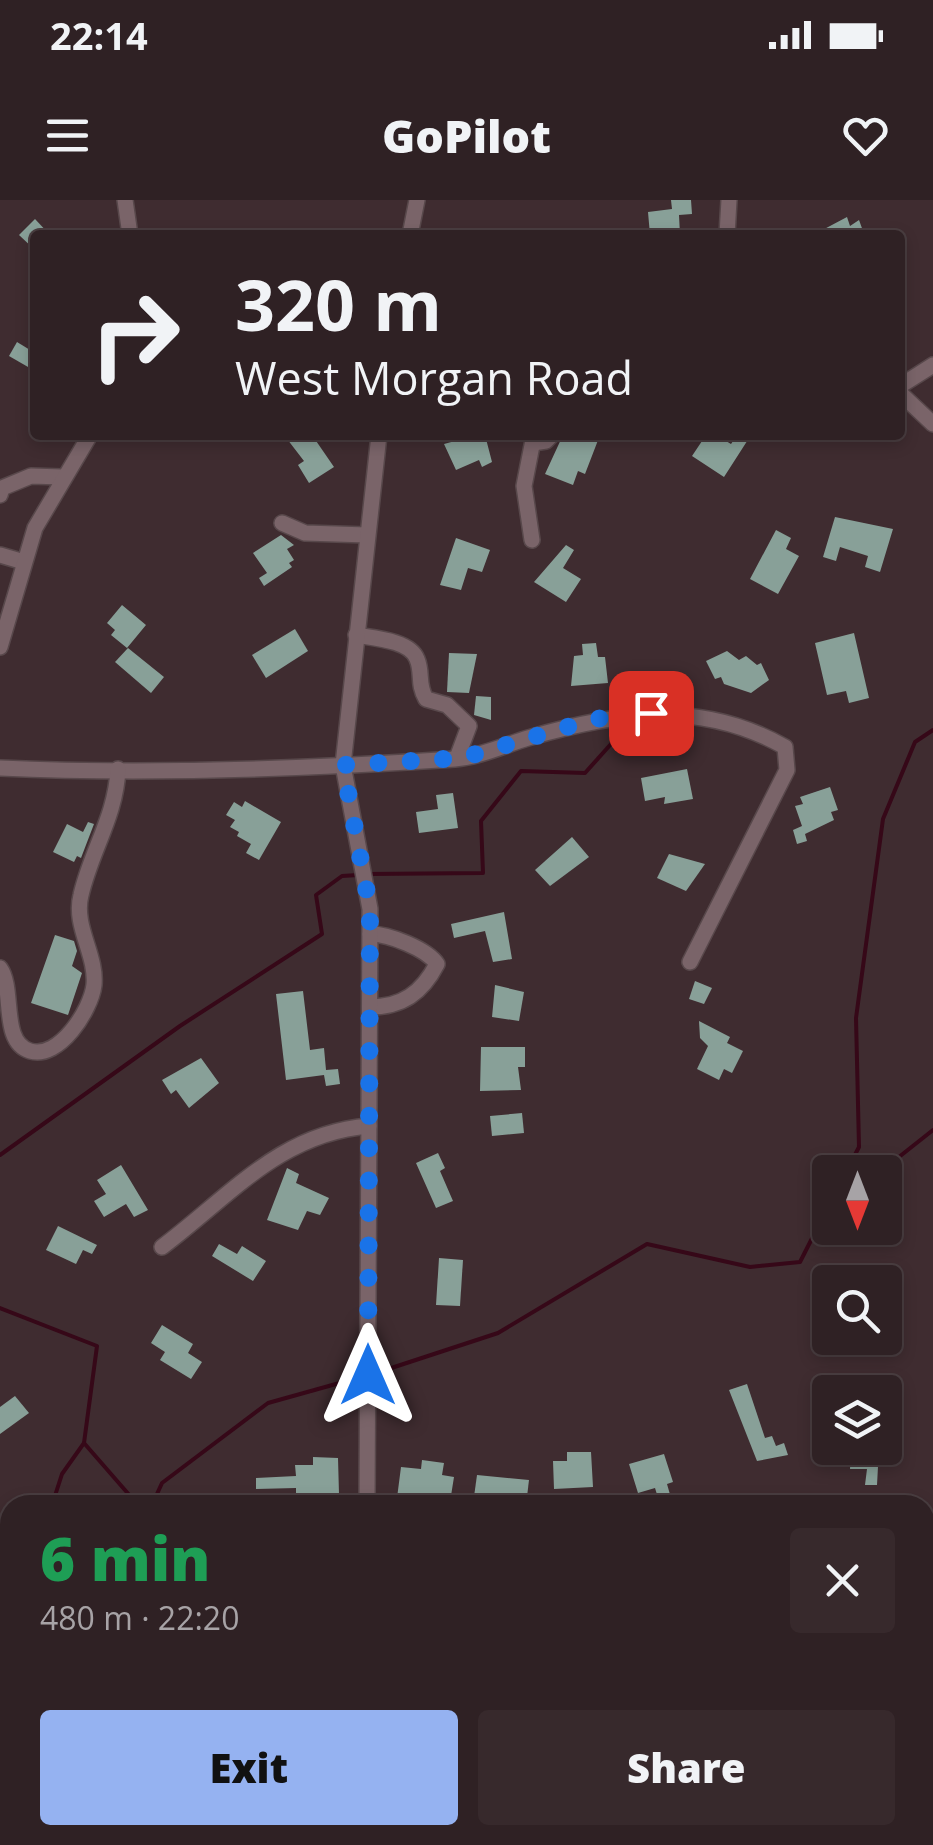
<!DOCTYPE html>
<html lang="en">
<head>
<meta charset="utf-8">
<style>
	body { margin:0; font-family:"Open Sans",sans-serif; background:#37292c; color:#f1f3f6; height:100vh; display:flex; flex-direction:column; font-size:38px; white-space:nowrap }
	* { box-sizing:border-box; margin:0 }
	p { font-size:32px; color:#a7a3a6 }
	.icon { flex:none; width:55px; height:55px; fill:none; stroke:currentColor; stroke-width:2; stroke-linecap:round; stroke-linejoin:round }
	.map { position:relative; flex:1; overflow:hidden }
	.drawer { position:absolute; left:0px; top:1295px; width:935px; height:350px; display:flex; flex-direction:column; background:#2f2124; border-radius:30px 30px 0 0; box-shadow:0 5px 15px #0003,0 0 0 2px #4a3e41 }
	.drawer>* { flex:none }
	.banner { position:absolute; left:30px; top:30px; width:875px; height:210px; border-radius:10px; box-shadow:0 5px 15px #0003,0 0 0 2px #4a3e41; background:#2f2124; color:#f1f3f6; overflow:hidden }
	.needle { width:65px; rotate:180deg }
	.fabs { position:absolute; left:812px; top:955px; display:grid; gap:20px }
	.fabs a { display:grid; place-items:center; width:90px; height:90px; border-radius:10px; background:#2f2124; box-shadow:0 5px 15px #0003,0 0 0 2px #4a3e41; font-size:50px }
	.pin { position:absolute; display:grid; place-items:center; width:85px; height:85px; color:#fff; margin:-42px; border-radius:20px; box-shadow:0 5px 15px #0006 }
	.me { position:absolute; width:110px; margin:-55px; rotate:0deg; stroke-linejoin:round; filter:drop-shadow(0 0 8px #0008) }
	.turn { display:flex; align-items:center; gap:35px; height:210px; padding:0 40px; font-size:45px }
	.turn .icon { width:130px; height:130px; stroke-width:2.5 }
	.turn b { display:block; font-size:70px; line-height:85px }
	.round { display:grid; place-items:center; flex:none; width:105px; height:105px; border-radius:10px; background:#37292c }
	.headline { display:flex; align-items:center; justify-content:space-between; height:170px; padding:0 40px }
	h1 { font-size:60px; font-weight:800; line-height:75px; color:#1e9e55 }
	.primary-button { display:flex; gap:20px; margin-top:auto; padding:20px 40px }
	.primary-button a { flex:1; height:115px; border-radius:10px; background:#95b2f1; color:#111; font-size:40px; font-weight:800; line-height:115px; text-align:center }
	.primary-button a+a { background:#37292c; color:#f1f3f6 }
	.status { display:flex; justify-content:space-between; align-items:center; height:70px; padding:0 50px; background:#2f2124; direction:ltr }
	.status svg { height:28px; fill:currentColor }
	header { display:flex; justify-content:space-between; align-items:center; height:130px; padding:0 40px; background:#2f2124; font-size:45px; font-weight:800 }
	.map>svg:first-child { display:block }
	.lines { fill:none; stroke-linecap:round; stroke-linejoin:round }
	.stream { stroke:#360818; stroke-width:4 }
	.building { fill:#88a098 }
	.minor-casing { stroke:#58484b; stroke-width:18 }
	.minor { stroke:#7a6469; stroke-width:15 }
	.route { stroke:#1a73e8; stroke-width:18; stroke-dasharray:0 32.4 }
</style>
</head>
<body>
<div class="status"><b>22:14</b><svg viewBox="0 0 49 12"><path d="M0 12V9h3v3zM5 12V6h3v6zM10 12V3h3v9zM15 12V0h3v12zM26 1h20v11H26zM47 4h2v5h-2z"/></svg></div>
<header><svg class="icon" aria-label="menu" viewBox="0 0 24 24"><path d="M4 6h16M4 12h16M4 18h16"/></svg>GoPilot<svg class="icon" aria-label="heart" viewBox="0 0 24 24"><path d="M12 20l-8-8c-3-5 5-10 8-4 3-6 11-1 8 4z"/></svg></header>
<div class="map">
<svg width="933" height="1645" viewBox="0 0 933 1645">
	<rect width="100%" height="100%" fill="#3f2c30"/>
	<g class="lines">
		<g class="stream">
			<polyline points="367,674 483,673 481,621 521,571 585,573 611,544"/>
			<polyline points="0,955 180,826 322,734 316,695 342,676 358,675"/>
			<polyline points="846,972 859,947 856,818 883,619 915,542 933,530"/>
			<polyline points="880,972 933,930"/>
			<polyline points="0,1108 97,1146 84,1243 138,1305"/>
			<polyline points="370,1175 498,1133 647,1044 750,1067 800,1062 830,1003"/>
			<polyline points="52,1305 62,1274 84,1243"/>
			<polyline points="152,1305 162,1283 268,1203 361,1177"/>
			<polyline points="0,1382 10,1374"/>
			<polyline points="56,1645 62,1635"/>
			<polyline points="403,1645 404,1635"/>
		</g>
	</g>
	<g class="building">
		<polygon points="671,0 691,0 692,14 679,15 680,35 650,35 648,12 672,9"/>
		<polygon points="847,17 850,26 859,20 863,31 813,35"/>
		<polygon points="35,19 50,35 35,35 35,50 19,35"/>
		<polygon points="17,142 35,153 35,171 9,156"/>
		<polygon points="284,235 312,235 334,267 309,283 298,265 304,261"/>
		<polygon points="477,235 485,235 492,262 482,267 479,260 456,270 444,244"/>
		<polygon points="563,235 600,235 585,274 578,271 573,285 545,274"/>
		<polygon points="706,235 716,235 731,244 737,235 751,235 724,277 692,256"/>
		<polygon points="835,317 893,329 880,372 865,367 868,356 840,347 836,361 823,357"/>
		<polygon points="776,330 791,338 786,349 799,356 778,394 750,379"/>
		<polygon points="281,335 294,345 287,349 294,360 289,363 292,367 264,386 259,378 267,373 253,353"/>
		<polygon points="456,338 490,350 482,372 468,368 461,390 440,385"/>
		<polygon points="566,345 574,350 563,368 581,379 566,402 534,382"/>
		<polygon points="122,405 146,425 127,448 111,435 115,430 107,423"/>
		<polygon points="295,429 308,451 266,478 252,455"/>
		<polygon points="854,433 869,498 849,503 846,491 827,495 815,443"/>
		<polygon points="596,443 598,457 605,457 608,483 571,486 574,456 583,455 582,444"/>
		<polygon points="128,448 164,477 151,493 115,462"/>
		<polygon points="727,451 739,460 746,456 757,465 761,463 769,480 751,493 724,484 721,477 715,479 706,461"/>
		<polygon points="449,453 477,454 469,493 447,492"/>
		<polygon points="476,496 491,497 491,520 474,515"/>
		<polygon points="687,569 693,599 664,604 665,597 645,601 641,578"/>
		<polygon points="830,587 838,610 831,612 834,620 805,634 807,641 797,644 793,630 802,626 795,606 803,604 800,597"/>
		<polygon points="453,593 458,628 419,633 416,612 438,609 436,595"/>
		<polygon points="245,601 281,622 259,660 246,653 251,644 237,636 239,632 230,627 235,620 226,615 234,602 242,607"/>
		<polygon points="88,622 94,624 81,658 77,656 74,662 53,652 67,624 83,632"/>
		<polygon points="572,637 589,657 550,686 535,670"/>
		<polygon points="669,654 705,664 686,691 657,678"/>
		<polygon points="504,712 512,759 493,762 485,731 454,738 451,724"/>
		<polygon points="55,735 74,741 77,751 72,766 82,773 68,815 31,803"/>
		<polygon points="695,781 712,788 704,804 689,799"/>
		<polygon points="495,785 524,792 519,821 492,817"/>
		<polygon points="303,791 310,850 324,848 326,870 338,869 340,884 326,886 324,875 286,880 276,794"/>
		<polygon points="699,821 730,837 727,843 743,851 732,873 724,869 719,880 697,869 708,846 700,838"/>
		<polygon points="481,847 525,847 525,867 518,867 521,890 480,891"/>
		<polygon points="201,858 219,883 189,908 176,890 171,894 162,880"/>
		<polygon points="522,913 524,933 492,936 490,916"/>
		<polygon points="438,953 445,968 440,971 453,1001 436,1008 416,963"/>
		<polygon points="121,965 148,1010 134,1017 126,1004 104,1017 94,1001 106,994 97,980"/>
		<polygon points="287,968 299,974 296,983 329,998 320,1015 307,1011 298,1030 267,1020"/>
		<polygon points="58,1026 97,1045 92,1054 83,1050 76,1064 46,1050"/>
		<polygon points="219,1044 237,1054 242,1046 266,1061 253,1081 212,1056"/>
		<polygon points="439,1058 463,1060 460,1106 436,1105"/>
		<polygon points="162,1125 193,1144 188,1153 202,1162 191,1179 160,1160 165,1152 151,1143"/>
		<polygon points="747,1184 765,1238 772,1236 776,1246 784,1243 788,1255 757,1261 729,1190"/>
		<polygon points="15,1196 29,1213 0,1234 0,1207"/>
		<polygon points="851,1248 879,1248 877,1285 865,1285 867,1269 850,1269"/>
		<polygon points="567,1252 591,1252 593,1287 554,1289 553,1261 567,1261"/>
		<polygon points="664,1254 673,1282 667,1284 671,1298 659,1301 655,1288 638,1293 629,1264"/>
		<polygon points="313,1257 338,1258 339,1294 296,1296 296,1288 256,1289 256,1278 296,1276 295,1265 313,1265"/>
		<polygon points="422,1260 444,1263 442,1275 454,1277 450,1302 426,1305 427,1302 397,1298 401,1267 421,1269"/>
		<polygon points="477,1275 529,1280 526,1305 473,1304"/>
	</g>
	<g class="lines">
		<g class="minor-casing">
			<g id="minor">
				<polyline points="125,0 130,35"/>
				<polyline points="410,35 417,0"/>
				<polyline points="727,35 729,0"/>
				<polyline points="900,186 933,165"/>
				<polyline points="900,193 933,224"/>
				<polyline points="533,243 546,241 552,235"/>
				<polyline points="0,295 2,288 31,276 62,277"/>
				<polyline points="282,323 305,333 367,335"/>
				<polyline points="532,340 524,286 534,235"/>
				<polyline points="0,355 24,362"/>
				<path d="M356,435C372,438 410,440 417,459C423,473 417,484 426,499L447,505L469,526L457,558"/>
				<polyline points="0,447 35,328 90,235"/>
				<path d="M0,568C151,575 305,569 455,559C479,557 505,545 528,538C617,512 700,499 785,547L787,570L690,762"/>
				<path d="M0,768C15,789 0,842 30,851C59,860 91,810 94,785C97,755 73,726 81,695C91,651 116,616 118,569"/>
				<path d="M370,807C402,807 422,793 437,764C427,749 389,734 370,734"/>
				<path d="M162,1047C230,996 280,933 369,926"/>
				<polyline points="367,1305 370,709 343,565 379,235"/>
				<polyline points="925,1350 933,1350"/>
				<polyline points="0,1354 10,1354"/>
				<polyline points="925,1549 933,1549"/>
				<polyline points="891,1635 892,1645"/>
				<polyline points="495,1645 496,1635"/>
			</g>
		</g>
		<use href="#minor" class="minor"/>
	</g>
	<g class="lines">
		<polyline class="route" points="368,1175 370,709 343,565 462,558 594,519 651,513"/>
	</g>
</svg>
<div class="fabs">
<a><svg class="needle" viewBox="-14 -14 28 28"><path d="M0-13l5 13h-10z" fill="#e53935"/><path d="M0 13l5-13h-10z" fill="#a7a3a6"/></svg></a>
<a><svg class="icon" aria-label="search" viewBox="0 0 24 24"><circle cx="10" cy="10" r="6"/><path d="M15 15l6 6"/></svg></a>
<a><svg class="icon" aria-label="layers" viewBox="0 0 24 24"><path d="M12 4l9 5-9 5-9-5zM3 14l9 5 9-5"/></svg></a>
</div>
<div class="pin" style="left:651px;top:513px;background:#d93025"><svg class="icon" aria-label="arrive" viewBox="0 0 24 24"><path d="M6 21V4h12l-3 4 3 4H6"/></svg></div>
<svg class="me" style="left:368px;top:1175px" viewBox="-20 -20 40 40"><path d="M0-17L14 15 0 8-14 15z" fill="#1a73e8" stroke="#fff" stroke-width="4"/></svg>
<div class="banner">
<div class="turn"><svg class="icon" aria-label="right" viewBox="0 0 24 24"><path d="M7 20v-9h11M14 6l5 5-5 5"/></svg><div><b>320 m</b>West Morgan Road</div></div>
</div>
<section class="drawer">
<div class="headline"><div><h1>6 min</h1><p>480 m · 22:20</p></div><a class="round"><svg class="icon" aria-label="close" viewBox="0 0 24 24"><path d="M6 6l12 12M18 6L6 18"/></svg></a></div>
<div class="primary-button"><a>Exit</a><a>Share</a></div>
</section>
</div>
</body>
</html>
